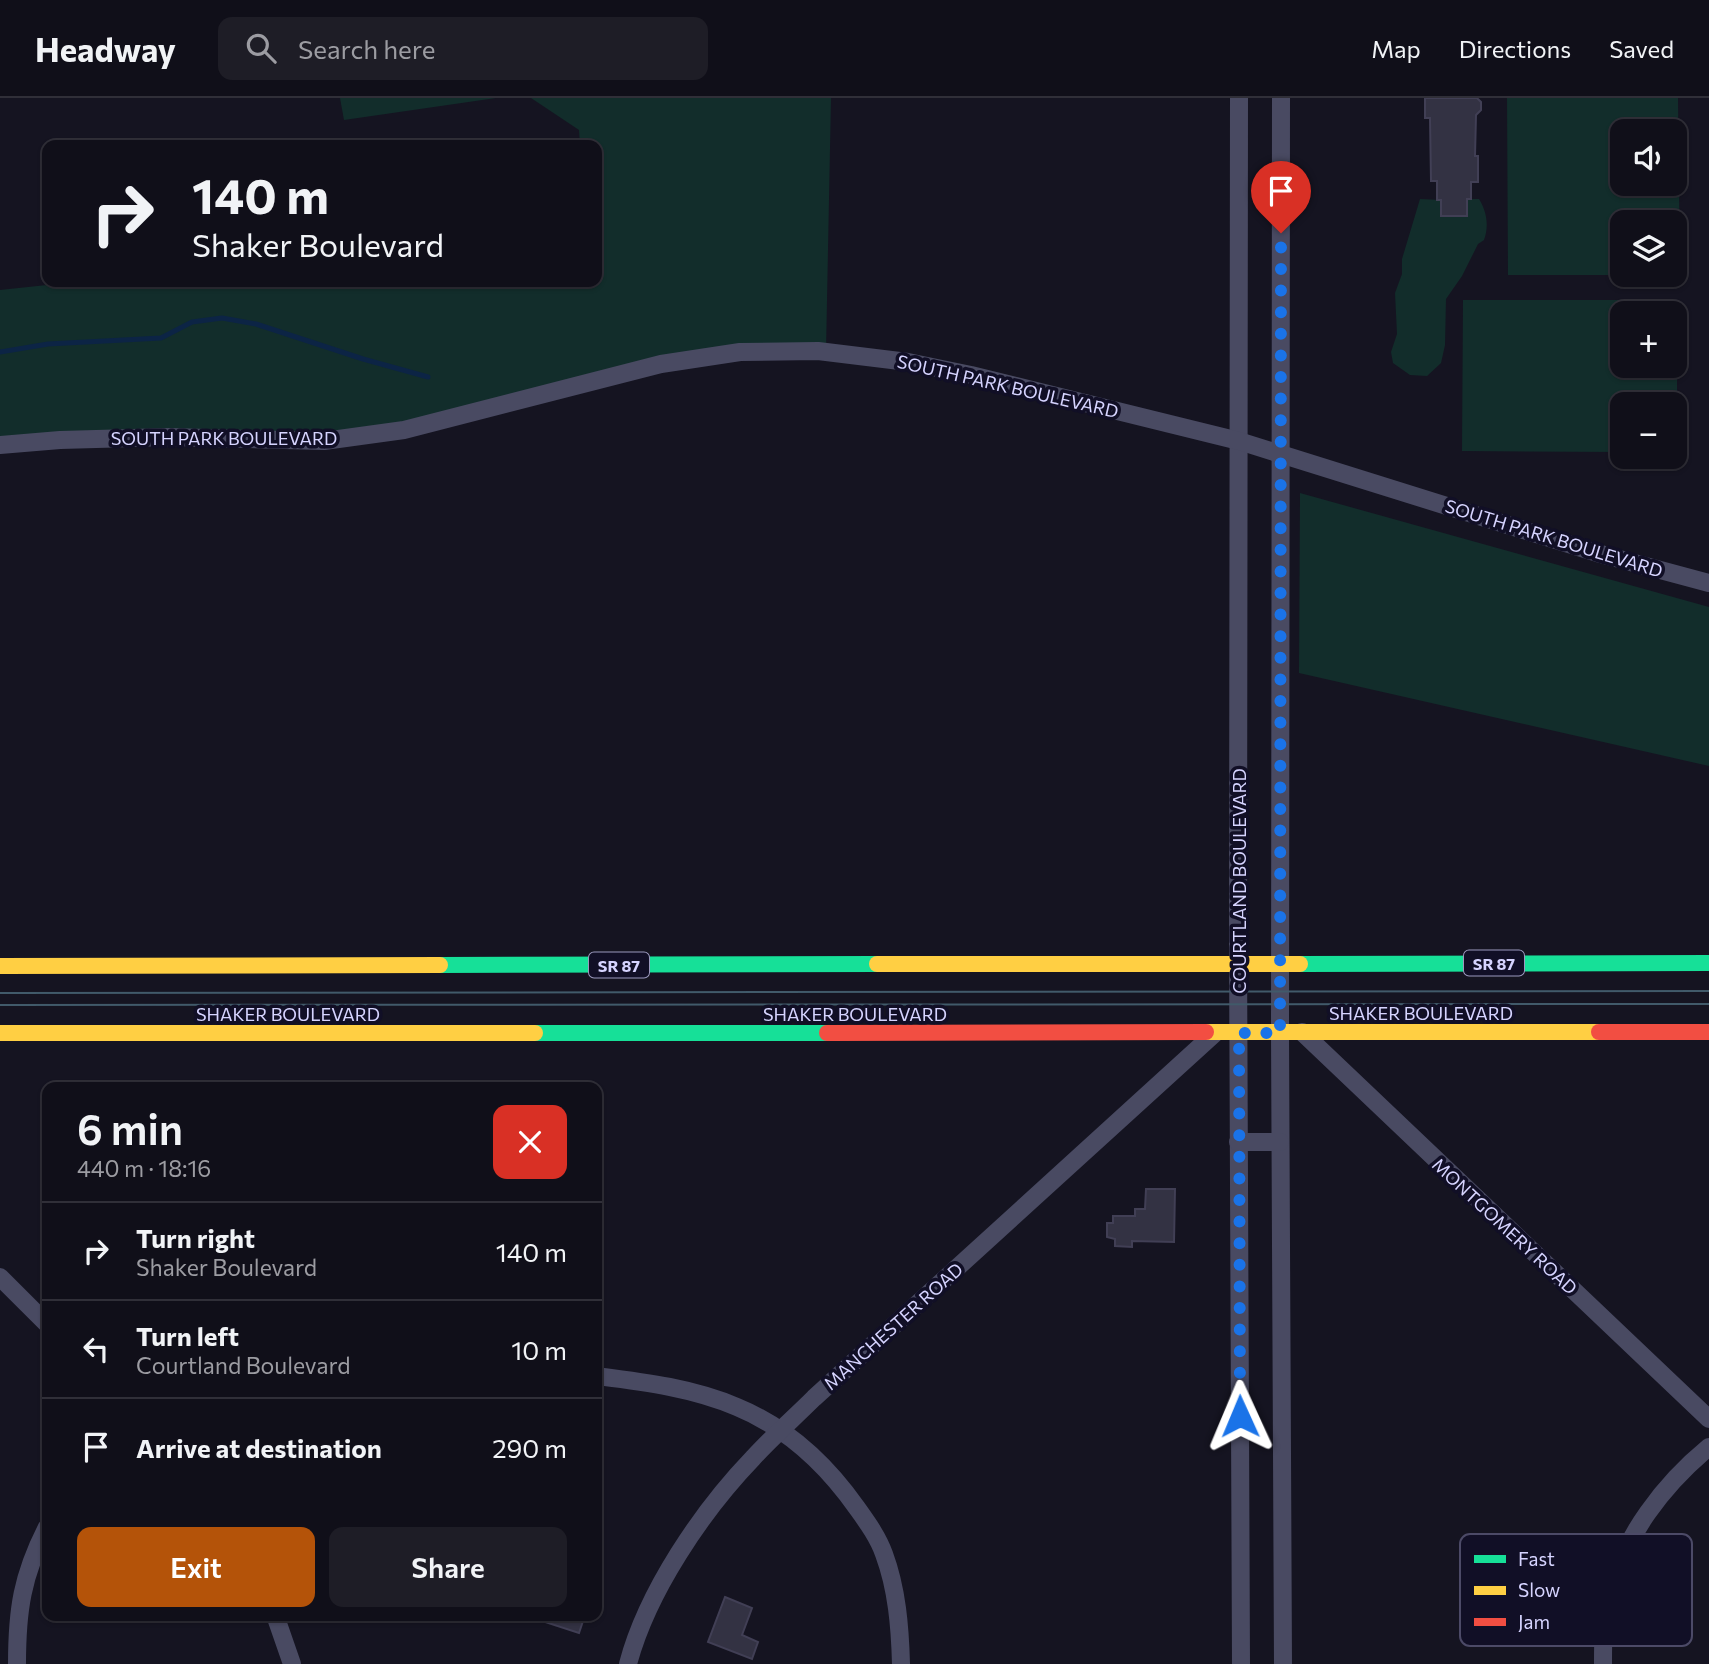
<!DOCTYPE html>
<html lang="en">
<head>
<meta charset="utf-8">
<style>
	body { margin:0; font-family:Commissioner,sans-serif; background:#1e1d26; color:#f1f3f6; height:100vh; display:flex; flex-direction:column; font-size:26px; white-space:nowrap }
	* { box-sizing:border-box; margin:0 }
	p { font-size:23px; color:#9c9ca2 }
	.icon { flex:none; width:38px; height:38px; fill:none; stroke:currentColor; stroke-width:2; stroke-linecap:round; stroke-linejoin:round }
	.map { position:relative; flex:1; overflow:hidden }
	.drawer { position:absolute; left:42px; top:984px; width:560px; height:539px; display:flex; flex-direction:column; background:#100f19; border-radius:14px; box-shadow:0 2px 5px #0004,0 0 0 2px #302f38 }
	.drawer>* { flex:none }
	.banner { position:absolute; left:42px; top:42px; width:560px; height:147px; border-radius:14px; box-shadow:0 2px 5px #0004,0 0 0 2px #302f38; background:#100f19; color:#f1f3f6; overflow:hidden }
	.buttons { position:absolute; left:1610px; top:21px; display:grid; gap:14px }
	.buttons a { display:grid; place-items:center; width:77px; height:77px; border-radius:14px; background:#100f19; box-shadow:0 2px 5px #0004,0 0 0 2px #302f38; font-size:35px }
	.pin { position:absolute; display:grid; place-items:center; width:60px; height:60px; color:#fff; margin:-72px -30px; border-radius:50% 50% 50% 0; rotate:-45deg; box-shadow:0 0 7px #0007 }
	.pin .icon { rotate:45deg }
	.me { position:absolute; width:77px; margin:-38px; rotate:359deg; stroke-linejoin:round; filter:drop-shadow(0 0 5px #0008) }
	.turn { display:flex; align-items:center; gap:24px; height:147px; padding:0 35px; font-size:32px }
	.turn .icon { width:91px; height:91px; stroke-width:2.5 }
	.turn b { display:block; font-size:49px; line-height:60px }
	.round { display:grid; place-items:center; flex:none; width:74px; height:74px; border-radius:14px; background:#1e1d26 }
	.head { display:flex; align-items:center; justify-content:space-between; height:119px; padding:0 35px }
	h1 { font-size:42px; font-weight:600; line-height:52px }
	.primary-button { display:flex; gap:14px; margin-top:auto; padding:14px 35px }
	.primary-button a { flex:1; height:80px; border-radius:14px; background:#b45309; color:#fff; font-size:28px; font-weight:600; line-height:80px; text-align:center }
	.primary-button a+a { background:#1e1d26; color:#f1f3f6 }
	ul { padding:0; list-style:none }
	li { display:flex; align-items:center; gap:21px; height:98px; padding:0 35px; border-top:2px solid #302f38 }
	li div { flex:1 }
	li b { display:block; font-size:26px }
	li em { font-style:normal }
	header { display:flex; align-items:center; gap:42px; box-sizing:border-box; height:98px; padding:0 35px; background:#100f19; border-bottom:2px solid #302f38 }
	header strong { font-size:33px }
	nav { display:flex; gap:38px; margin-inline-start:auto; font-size:24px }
	.search { width:490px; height:63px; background:#1e1d26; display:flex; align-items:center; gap:18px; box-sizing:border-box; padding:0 24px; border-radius:14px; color:#9c9ca2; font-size:26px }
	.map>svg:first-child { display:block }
	.green { fill:#122d2b; fill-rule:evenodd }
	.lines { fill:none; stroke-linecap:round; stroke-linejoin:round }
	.stream { stroke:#0c2445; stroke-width:5 }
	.building { fill:#333243; stroke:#413f55; stroke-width:2 }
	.street { stroke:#494a62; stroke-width:18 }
	.fast { stroke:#16e098; stroke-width:16 }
	.slow { stroke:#ffcf43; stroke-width:16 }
	.jam { stroke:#f24e42; stroke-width:16 }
	.tram { stroke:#415a6a; stroke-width:2 }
	.route { stroke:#1a73e8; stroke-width:12; stroke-dasharray:0 21.6 }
	.labels { text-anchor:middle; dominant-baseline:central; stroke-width:7; stroke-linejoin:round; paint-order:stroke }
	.shield { fill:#110f26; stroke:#9b99be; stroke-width:2 }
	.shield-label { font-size:16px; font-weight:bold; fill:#d6d4ff }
	.street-label { font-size:18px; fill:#d6d4ff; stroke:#110f26 }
	.key { fill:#110f26; stroke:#4c4a67; stroke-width:2 }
	.key-label { font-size:19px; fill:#d6d4ff }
</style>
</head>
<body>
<header>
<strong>Headway</strong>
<div class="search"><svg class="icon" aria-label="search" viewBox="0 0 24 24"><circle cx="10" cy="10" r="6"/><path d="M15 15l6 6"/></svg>Search here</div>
<nav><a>Map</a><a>Directions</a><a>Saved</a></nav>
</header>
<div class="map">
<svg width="1709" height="1566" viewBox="0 0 1709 1566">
	<rect width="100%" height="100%" fill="#151421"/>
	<g class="green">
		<polygon points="340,0 496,0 344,22"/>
		<polygon points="531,0 831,0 826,254 740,254 404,332 0,347 0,192 75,184 319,184 378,191 439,184 597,184 597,47 580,47 579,32"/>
		<path d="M1507,0H1678L1680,177H1508ZM1675,33V86H1622V33ZM1675,124V177H1622V124Z"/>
		<path d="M1420,101L1441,102V118H1467V101H1479C1487,114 1489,128 1484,142L1478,146L1462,178L1446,201L1445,247L1441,265L1427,278L1410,277L1393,265L1391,254L1397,236L1395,195L1402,176V161Z"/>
		<path d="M1463,202H1677V354H1675V306H1622V354L1462,353ZM1675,215V268H1622V215Z"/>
		<polygon points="1300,395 1709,509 1709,668 1299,575"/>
	</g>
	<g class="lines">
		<polyline class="stream" points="0,254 48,246 161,240 192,224 222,220 256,226 363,261 428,279"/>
	</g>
	<g class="building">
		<polygon points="1425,0 1477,0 1481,4 1481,12 1476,17 1475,58 1478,58 1478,84 1471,84 1471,101 1467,101 1467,118 1441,118 1441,102 1437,102 1437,83 1431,83 1430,20 1425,20"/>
		<polygon points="1146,1091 1175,1091 1174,1144 1132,1143 1132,1149 1115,1148 1115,1141 1107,1139 1107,1125 1113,1125 1113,1118 1135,1118 1135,1111 1145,1111"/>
		<polygon points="725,1499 752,1510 742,1537 758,1544 752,1561 708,1544"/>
		<polygon points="533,1517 585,1517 579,1535 533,1520"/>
	</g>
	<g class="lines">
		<g class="street">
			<polyline points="1239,0 1238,845 1241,1566"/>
			<polyline points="1281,0 1280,935 1283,1566"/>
			<polyline points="0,347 60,342 169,339 324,343 404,332 661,266 740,254 818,253 908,264 971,277 1239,343 1597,455 1709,485"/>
			<polyline points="1302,934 1709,1321"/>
			<polyline points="1238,1044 1280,1044"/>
			<polyline points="0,1179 47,1226"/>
			<path d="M597,1278C644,1284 693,1290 737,1309C788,1330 826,1366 857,1410C867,1424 878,1439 884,1456C897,1491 900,1529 901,1566"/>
			<polyline points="275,1517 292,1566"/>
			<path d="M17,1566C17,1512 22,1478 47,1429"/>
			<path d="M628,1566C647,1494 702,1413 753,1360C772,1339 794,1320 814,1300L1215,935"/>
			<path d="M1603,1566C1603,1543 1603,1518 1609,1496C1624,1438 1664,1386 1709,1349"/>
		</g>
		<g class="fast">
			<polyline points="1300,866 1709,865"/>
			<polyline points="440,867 877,866"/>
			<polyline points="535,935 827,935"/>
		</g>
		<g class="slow">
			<polyline points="877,866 1300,866"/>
			<polyline points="0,868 440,867"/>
			<polyline points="1206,934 1599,934"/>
			<polyline points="0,935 535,935"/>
		</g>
		<g class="jam">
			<polyline points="1599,934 1709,934"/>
			<polyline points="827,935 1206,934"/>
		</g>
		<g class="tram">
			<polyline points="0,895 1709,893"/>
			<polyline points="0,907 1709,906"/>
		</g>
	</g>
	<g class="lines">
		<polyline class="route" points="1240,1318 1239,935 1280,935 1281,135"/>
	</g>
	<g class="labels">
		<g class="shield">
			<rect x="1464" y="852.5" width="60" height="25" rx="5"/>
			<rect x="589" y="854.5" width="60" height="25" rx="5"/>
		</g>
		<g class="shield-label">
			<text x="1494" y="865">SR 87</text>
			<text x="619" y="867">SR 87</text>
		</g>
		<g class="street-label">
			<text transform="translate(1008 288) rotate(13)">SOUTH PARK BOULEVARD</text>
			<text x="224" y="340">SOUTH PARK BOULEVARD</text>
			<text transform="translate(1554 440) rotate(17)">SOUTH PARK BOULEVARD</text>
			<text transform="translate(1239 783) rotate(-90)">COURTLAND BOULEVARD</text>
			<text x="1421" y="915">SHAKER BOULEVARD</text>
			<text x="288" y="916">SHAKER BOULEVARD</text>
			<text x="855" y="916">SHAKER BOULEVARD</text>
			<text transform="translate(1505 1128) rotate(43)">MONTGOMERY ROAD</text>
			<text transform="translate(893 1228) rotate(-42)">MANCHESTER ROAD</text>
		</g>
	</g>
	<rect x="1460" y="1436" width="232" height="112" rx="10" class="key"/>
	<rect x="1474" y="1457" width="32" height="8" fill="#16e098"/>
	<rect x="1474" y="1488" width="32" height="9" fill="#ffcf43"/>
	<rect x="1474" y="1520" width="32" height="8" fill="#f24e42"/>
	<g class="key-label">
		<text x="1518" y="1468">Fast</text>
		<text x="1518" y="1499">Slow</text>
		<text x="1518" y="1531">Jam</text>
	</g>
</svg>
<div class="buttons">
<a><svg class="icon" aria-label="sound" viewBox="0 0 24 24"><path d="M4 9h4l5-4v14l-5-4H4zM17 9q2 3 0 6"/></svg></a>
<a><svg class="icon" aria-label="layers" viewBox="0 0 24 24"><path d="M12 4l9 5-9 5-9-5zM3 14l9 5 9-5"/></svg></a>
<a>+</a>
<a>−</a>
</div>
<div class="pin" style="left:1281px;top:135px;background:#d93025"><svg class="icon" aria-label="arrive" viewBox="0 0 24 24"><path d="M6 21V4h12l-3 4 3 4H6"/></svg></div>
<svg class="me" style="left:1240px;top:1318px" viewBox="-20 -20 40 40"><path d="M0-17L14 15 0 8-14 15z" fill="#1a73e8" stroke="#fff" stroke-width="4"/></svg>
<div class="banner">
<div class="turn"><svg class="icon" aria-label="right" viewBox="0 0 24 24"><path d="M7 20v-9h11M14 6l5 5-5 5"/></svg><div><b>140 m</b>Shaker Boulevard</div></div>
</div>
<section class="drawer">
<div class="head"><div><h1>6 min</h1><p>440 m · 18:16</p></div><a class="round" style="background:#d93025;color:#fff"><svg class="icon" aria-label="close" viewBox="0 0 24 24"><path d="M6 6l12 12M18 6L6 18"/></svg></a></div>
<ul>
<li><svg class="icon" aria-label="right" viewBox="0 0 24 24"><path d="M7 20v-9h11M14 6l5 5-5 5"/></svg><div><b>Turn right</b><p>Shaker Boulevard</p></div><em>140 m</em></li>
<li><svg class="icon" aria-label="left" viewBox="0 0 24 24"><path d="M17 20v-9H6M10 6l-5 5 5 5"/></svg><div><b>Turn left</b><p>Courtland Boulevard</p></div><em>10 m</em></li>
<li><svg class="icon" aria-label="arrive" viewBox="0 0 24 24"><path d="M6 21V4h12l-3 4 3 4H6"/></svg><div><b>Arrive at destination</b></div><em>290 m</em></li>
</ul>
<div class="primary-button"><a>Exit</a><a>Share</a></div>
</section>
</div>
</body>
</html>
